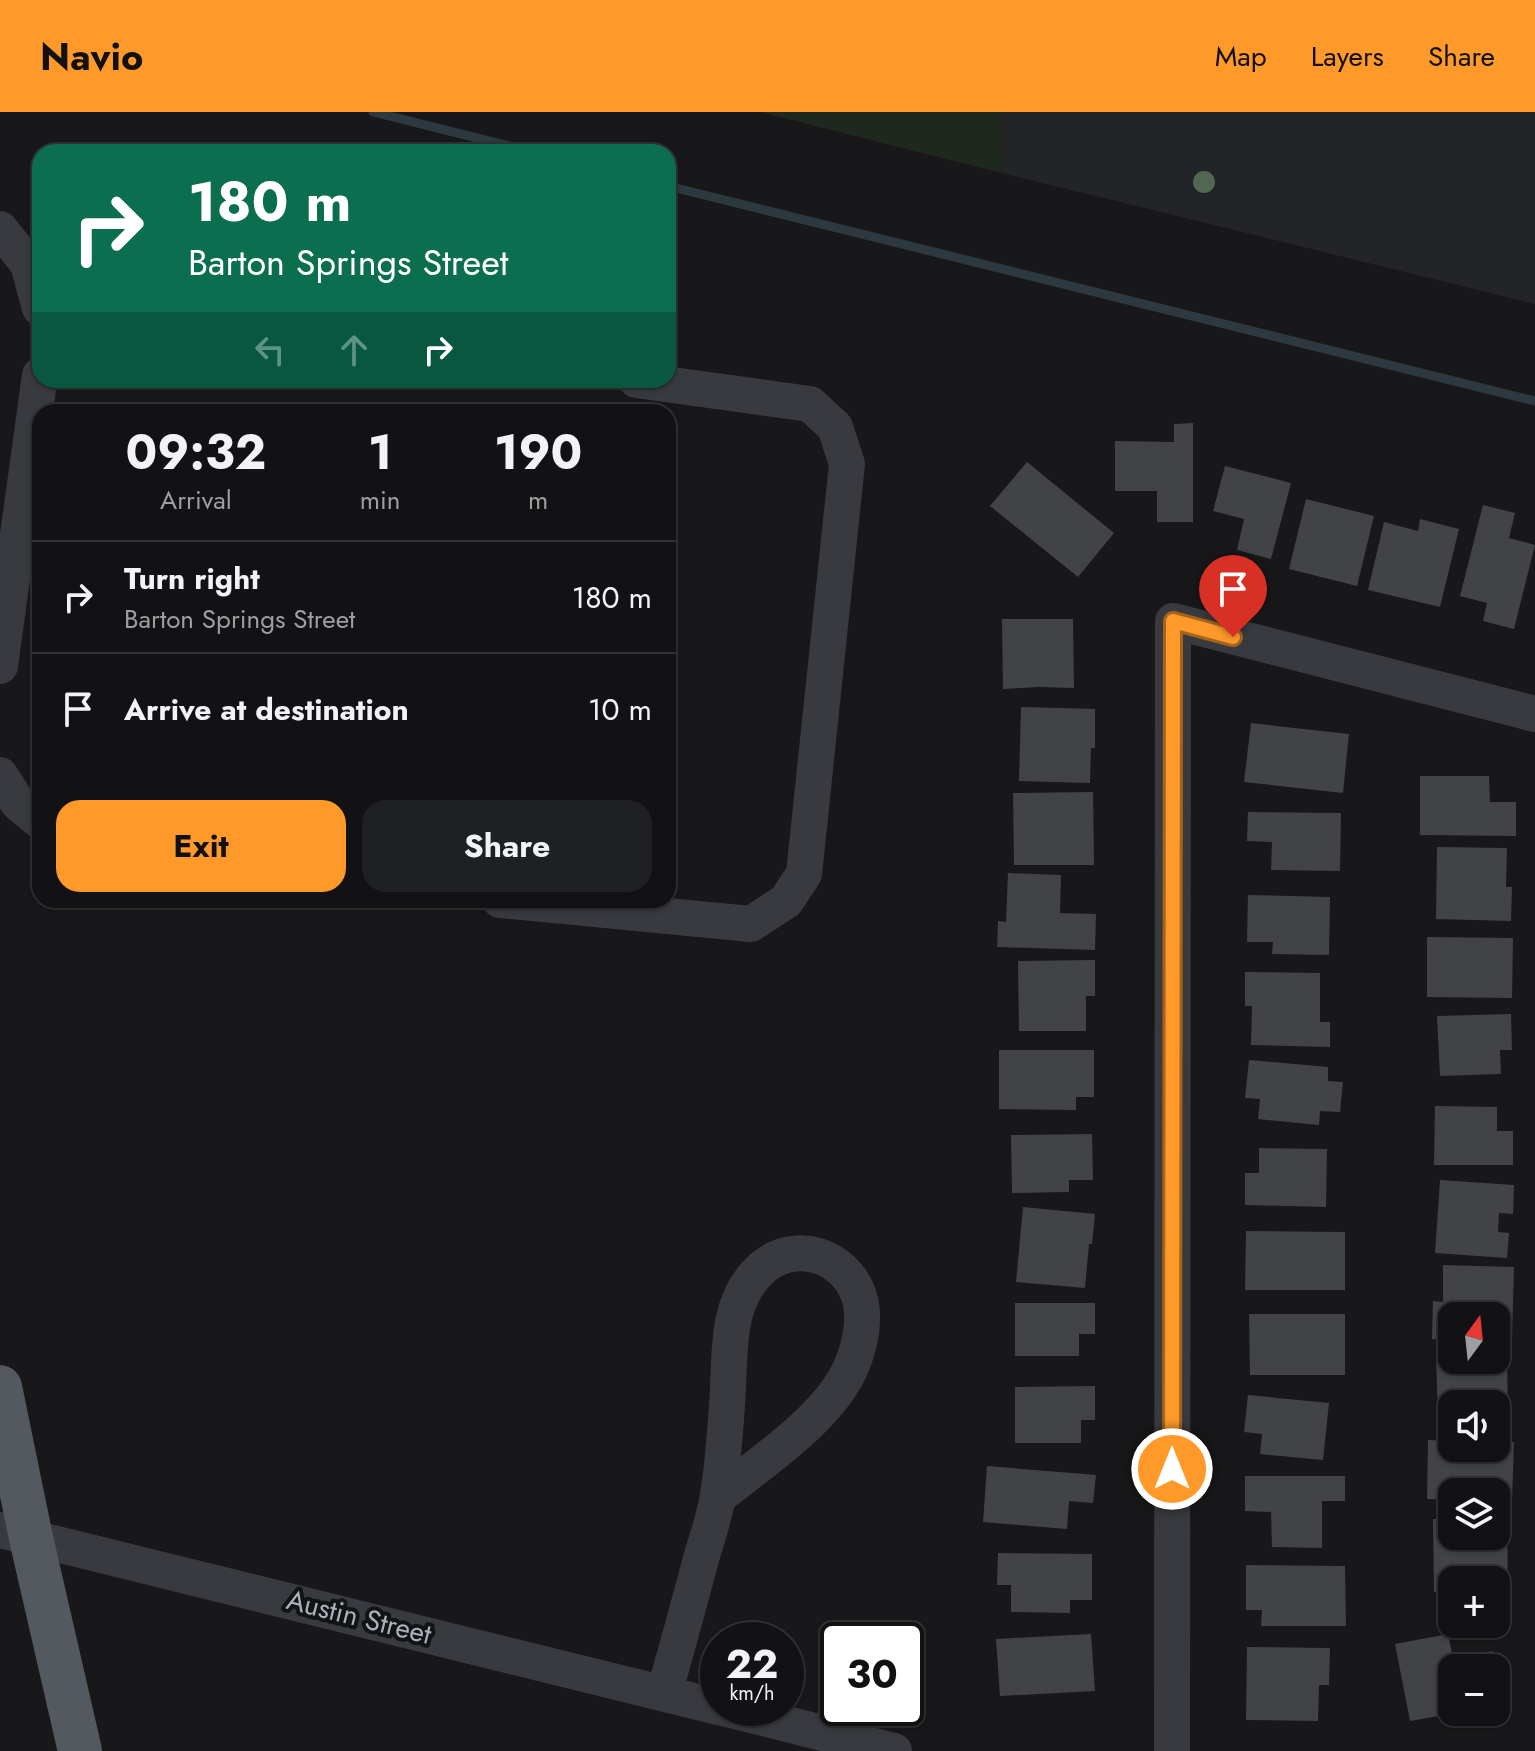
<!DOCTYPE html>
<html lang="en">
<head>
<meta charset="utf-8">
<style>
	body { margin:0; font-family:Jost,sans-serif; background:#1f2022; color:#f1f3f6; height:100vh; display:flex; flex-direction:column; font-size:30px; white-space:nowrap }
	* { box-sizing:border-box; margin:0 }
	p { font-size:26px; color:#9c9ea0 }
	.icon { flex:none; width:44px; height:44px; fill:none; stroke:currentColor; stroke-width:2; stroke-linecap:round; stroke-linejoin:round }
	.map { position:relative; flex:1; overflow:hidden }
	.side { position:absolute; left:32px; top:292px; width:644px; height:504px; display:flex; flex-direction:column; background:#121214; border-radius:24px; box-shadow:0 2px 6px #0004,0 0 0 2px #313234 }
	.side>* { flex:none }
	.top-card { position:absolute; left:32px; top:32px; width:644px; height:244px; border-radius:24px; box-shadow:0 2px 6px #0004,0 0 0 2px #313234; background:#0b6e4f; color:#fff; overflow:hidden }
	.needle { width:52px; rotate:15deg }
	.tools { position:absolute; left:1438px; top:1190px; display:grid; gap:16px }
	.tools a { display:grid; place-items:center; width:72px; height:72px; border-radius:16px; background:#121214; box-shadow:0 2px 6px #0004,0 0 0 2px #313234; font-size:40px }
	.speed { position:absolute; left:700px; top:1510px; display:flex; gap:16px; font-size:40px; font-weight:700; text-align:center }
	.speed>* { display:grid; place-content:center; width:104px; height:104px; border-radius:50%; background:#121214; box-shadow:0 2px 6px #0004,0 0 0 2px #313234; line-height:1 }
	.speed small { font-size:20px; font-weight:400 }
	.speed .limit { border:4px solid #111; border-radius:12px; background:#fff; color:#111 }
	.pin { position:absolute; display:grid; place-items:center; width:68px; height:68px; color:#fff; margin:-82px -34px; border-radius:50% 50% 50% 0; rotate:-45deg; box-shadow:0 0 8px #0007 }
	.pin .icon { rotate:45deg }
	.me { position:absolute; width:88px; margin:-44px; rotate:0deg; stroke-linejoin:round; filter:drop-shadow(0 0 6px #0008) }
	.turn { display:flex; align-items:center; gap:28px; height:168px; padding:0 24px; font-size:36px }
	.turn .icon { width:104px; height:104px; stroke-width:2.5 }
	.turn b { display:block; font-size:56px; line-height:68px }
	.lanes { display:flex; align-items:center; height:76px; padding:0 24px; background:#0003; justify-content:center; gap:40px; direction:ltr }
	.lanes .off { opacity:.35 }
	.eta { display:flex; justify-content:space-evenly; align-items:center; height:136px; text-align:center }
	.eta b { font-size:48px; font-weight:700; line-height:56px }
	.primary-button { display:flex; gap:16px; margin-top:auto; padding:16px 24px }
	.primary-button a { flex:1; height:92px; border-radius:24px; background:#ff9a2a; color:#111; font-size:32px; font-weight:700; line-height:92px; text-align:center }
	.primary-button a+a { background:#1f2022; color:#f1f3f6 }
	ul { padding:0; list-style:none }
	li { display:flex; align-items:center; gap:24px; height:112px; padding:0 24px; border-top:2px solid #313234 }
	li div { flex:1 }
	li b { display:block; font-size:30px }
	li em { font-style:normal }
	header { display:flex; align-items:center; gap:48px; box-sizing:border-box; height:112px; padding:0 40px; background:#ff9a2a; color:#111 }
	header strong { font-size:38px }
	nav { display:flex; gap:44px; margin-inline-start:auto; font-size:28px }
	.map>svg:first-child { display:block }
	.built { fill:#232427 }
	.green { fill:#1f281f }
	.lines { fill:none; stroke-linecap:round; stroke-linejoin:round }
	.stream { stroke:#2c3a3f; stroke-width:9 }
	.building { fill:#414347 }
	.minor { stroke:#383a3f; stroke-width:36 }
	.major { stroke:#54585f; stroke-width:44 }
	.tree { fill:#526751 }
	.route-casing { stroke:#a6641b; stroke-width:20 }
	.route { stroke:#ff9a2a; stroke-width:14 }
	.labels { text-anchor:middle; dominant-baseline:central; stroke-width:8; stroke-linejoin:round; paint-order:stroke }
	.street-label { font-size:28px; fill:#a9b1bb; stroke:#121315 }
</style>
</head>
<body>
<header>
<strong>Navio</strong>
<nav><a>Map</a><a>Layers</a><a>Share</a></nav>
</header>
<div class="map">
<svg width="1535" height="1639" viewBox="0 0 1535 1639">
	<rect width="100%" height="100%" fill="#18181a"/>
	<polygon class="built" points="1001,0 1535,0 1535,192 1002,61"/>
	<polygon class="green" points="760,0 1001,0 1002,61"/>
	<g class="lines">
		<g class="stream">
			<polyline points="373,0 533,40"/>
			<polyline points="668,74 1535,289"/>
		</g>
	</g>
	<g class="building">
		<polygon points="1193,311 1193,410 1157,410 1157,379 1115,379 1115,329 1174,330 1174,312"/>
		<polygon points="1027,350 1114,421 1078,465 990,394"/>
		<polygon points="1225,354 1291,371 1271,447 1237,438 1244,407 1213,399"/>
		<polygon points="1306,387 1374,404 1357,474 1289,457"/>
		<polygon points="1483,393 1515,401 1509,426 1535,433 1514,517 1483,509 1487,491 1460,484"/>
		<polygon points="1420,407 1459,417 1440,495 1368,478 1384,410 1418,419"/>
		<polygon points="1002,507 1073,507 1074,576 1039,575 1003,577"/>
		<polygon points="1021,595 1095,597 1095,636 1091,636 1090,671 1019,669"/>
		<polygon points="1251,611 1349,622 1343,681 1244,670"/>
		<polygon points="1420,664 1489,664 1490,690 1516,690 1516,724 1420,723"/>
		<polygon points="1093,680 1094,753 1014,753 1013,681"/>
		<polygon points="1248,700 1341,701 1340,759 1271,758 1272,730 1247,729"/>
		<polygon points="1437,735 1507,736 1506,775 1512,775 1511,809 1436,807"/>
		<polygon points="1008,761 1061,763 1060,801 1096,802 1095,838 997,835 998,809 1006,810"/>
		<polygon points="1248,783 1330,785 1329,843 1272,842 1273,830 1247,830"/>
		<polygon points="1427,825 1513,826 1512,886 1427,885"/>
		<polygon points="1095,848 1095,884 1086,884 1086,919 1019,919 1018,849"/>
		<polygon points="1245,860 1320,861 1320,910 1330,910 1330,935 1251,933 1252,894 1245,894"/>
		<polygon points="1511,902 1512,938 1500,938 1501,962 1440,964 1437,904"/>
		<polygon points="999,938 1094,938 1094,985 1076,985 1076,998 999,997"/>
		<polygon points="1249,948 1328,955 1328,969 1343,970 1340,1000 1320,999 1319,1013 1258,1007 1260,987 1245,986"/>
		<polygon points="1435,994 1497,995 1497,1019 1513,1019 1513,1053 1434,1053"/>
		<polygon points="1092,1022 1093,1068 1069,1068 1069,1080 1012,1081 1011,1023"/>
		<polygon points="1259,1036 1327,1037 1326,1095 1245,1093 1245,1061 1259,1061"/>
		<polygon points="1440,1068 1514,1073 1513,1102 1499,1101 1498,1120 1509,1121 1507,1146 1435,1141"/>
		<polygon points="1023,1095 1095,1102 1092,1132 1089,1132 1085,1176 1016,1170"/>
		<polygon points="1246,1119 1345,1120 1345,1178 1245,1178"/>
		<polygon points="1443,1153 1514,1155 1512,1228 1496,1228 1496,1204 1452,1204 1452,1227 1432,1227 1433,1189 1443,1190"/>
		<polygon points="1015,1191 1095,1191 1095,1222 1079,1222 1079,1244 1015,1244"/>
		<polygon points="1249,1202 1345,1202 1345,1263 1250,1263"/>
		<polygon points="1496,1243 1507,1243 1508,1302 1496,1302 1496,1292 1452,1292 1452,1303 1438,1303 1436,1244 1452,1244 1452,1248 1496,1248"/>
		<polygon points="1095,1274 1095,1308 1081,1308 1081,1331 1015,1331 1015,1275"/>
		<polygon points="1248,1283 1329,1291 1323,1348 1260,1342 1262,1322 1244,1320"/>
		<polygon points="1428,1328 1452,1329 1452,1336 1496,1336 1496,1330 1514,1330 1512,1389 1496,1389 1496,1380 1452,1380 1452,1388 1427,1387"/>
		<polygon points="987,1354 1096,1363 1093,1391 1069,1389 1067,1417 983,1410"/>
		<polygon points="1245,1364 1345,1364 1345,1389 1322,1389 1322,1436 1272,1435 1271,1400 1245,1399"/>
		<polygon points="1496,1406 1507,1406 1508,1480 1496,1480 1496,1468 1452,1468 1452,1480 1434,1480 1433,1407 1452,1407 1452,1424 1496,1424"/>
		<polygon points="998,1441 1092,1442 1092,1488 1070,1488 1070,1501 1011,1500 1011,1473 997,1473"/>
		<polygon points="1246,1453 1345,1454 1346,1514 1261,1514 1262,1498 1246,1498"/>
		<polygon points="1091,1522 1095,1579 1000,1584 996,1527"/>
		<polygon points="1448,1522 1453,1546 1492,1539 1496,1556 1452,1556 1452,1581 1440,1583 1444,1603 1410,1609 1395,1532"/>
		<polygon points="1247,1535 1330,1536 1329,1573 1319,1573 1318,1609 1246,1608"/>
	</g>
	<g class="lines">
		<g class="minor">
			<polyline points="0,117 28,152 40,196"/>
			<polyline points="0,554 40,263"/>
			<polyline points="0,663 18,691 40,709"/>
			<polyline points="500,788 751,812 786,789 804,762 847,352 835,315 810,292 636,268"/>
			<polyline points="0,1418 718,1595"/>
			<path d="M664,1581C677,1537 689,1492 701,1447C707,1426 715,1404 718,1383C723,1353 725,1322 727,1293C731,1246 723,1191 762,1156C795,1127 845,1143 859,1184C866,1206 860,1234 851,1255C830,1305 760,1351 718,1385"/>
			<polyline points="723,1596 894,1639"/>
			<polyline points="1172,1639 1173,509 1535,602"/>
		</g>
		<polyline class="major" points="0,1275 31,1426 80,1639"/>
	</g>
	<circle class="tree" cx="1204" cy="70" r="11"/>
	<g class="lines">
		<g class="route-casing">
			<polyline id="route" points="1172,1357 1173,509 1233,525"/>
		</g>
		<use href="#route" class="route"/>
	</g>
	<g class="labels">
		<g class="street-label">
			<text transform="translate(359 1505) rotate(14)">Austin Street</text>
		</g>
	</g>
</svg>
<div class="tools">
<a><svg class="needle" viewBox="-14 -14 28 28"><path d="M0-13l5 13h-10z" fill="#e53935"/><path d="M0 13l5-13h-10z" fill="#9c9ea0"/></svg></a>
<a><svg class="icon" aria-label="sound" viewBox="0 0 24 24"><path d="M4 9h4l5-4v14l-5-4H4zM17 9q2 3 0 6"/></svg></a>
<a><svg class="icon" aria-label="layers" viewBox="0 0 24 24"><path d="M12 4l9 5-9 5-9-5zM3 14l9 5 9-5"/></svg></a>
<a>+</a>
<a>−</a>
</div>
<div class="speed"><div>22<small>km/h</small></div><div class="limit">30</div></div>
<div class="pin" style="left:1233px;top:525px;background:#d93025"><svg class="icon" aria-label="arrive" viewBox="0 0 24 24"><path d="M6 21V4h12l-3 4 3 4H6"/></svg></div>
<svg class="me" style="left:1172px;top:1357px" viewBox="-20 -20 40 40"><circle r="17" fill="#ff9a2a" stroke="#fff" stroke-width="3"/><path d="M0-11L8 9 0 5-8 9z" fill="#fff"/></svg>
<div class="top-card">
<div class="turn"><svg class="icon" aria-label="right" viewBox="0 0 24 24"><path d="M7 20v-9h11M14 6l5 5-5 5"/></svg><div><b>180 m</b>Barton Springs Street</div></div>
<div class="lanes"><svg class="icon off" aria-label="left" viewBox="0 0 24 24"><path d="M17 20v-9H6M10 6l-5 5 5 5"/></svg><svg class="icon off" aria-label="ahead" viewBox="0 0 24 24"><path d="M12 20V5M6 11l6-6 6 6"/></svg><svg class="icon" aria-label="right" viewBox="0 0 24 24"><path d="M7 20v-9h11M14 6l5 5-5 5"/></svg></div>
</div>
<section class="side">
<div class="eta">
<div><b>09:32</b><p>Arrival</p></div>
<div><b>1</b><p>min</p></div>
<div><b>190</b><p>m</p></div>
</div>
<ul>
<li><svg class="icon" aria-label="right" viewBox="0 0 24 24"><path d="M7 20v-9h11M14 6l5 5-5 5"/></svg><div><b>Turn right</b><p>Barton Springs Street</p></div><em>180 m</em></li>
<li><svg class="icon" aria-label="arrive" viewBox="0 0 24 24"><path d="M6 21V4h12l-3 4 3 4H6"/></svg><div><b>Arrive at destination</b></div><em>10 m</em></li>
</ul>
<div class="primary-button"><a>Exit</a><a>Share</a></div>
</section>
</div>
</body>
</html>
